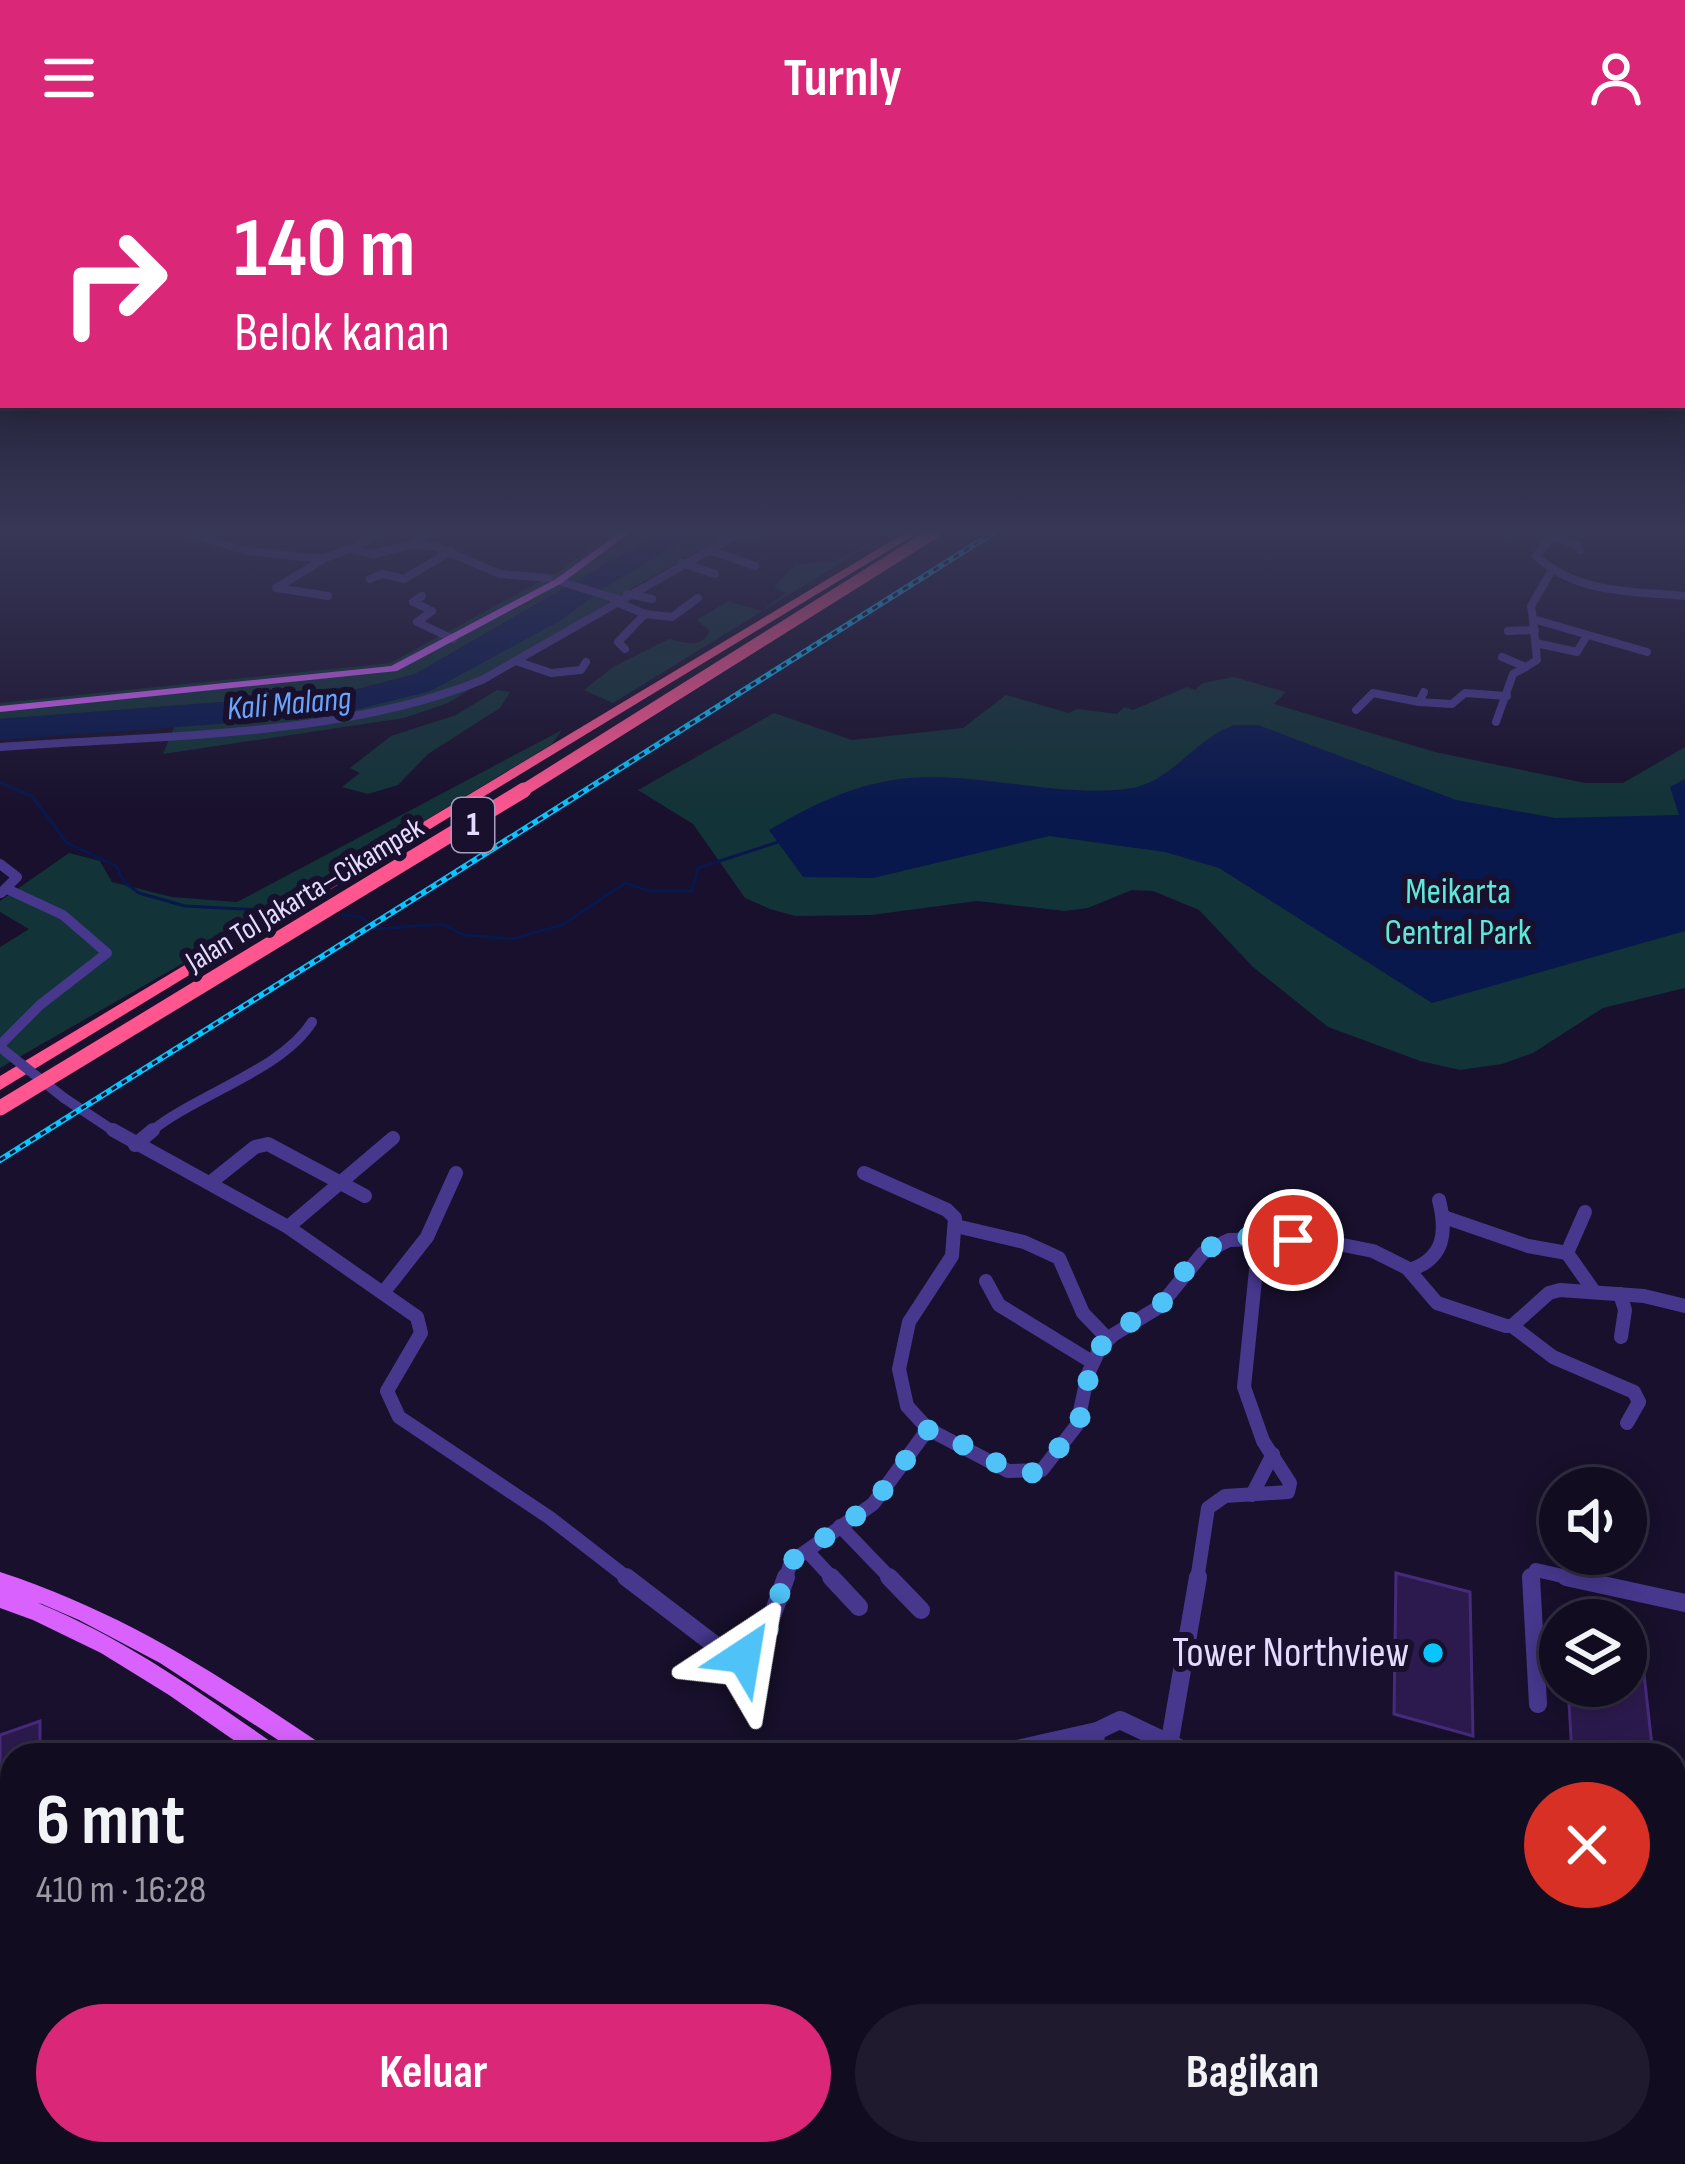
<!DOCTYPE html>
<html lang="id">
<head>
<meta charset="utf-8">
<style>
	body { margin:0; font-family:"Sofia Sans Condensed",sans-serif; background:#1f1a2e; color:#f1f3f6; height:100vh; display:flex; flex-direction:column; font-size:45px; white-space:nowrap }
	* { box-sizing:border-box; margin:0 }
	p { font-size:39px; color:#9c9ba5 }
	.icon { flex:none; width:66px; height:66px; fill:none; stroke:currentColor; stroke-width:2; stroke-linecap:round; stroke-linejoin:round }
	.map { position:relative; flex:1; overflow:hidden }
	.details { position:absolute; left:0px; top:1587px; width:1686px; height:423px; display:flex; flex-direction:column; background:#120c21; border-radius:36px 36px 0 0; box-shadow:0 6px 30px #0003,0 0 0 3px #312c3f }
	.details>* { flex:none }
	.top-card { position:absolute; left:0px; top:0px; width:1686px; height:252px; box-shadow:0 6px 30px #0003,0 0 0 3px #312c3f; background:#db2777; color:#fff; overflow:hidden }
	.fabs { position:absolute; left:1539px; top:1311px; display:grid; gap:24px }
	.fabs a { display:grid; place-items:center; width:108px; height:108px; border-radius:50%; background:#120c21; box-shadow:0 6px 30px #0003,0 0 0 3px #312c3f; font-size:60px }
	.pin { position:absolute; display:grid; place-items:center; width:102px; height:102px; color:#fff; margin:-51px; border:6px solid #fff; border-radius:50%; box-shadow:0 3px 12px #0007 }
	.me { position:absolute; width:132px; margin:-66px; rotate:33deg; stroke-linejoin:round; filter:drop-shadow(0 0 9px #0008) }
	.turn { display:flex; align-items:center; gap:42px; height:252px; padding:0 36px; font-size:54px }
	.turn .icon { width:156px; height:156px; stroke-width:2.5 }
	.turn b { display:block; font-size:84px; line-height:102px }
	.round { display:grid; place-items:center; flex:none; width:126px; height:126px; border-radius:63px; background:#1f1a2e }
	.overview { display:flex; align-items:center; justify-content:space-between; height:204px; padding:0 36px }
	h1 { font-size:72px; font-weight:700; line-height:90px }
	.primary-button { display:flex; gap:24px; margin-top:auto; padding:24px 36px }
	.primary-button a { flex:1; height:138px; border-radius:72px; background:#db2777; color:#fff; font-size:48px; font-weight:700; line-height:138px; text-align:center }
	.primary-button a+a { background:#1f1a2e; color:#f1f3f6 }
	header { display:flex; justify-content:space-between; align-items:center; height:156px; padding:0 36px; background:#db2777; color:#fff; font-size:54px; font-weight:700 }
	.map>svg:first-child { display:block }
	.green { fill:#123337 }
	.water { fill:#08184d }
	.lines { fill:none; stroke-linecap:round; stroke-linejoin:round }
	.stream { stroke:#08184d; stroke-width:3 }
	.building { fill:#2c1a4e; stroke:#462b7c; stroke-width:3 }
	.minor-far3 { stroke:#47388e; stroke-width:8 }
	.minor-far2 { stroke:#47388e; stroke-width:10 }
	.minor-far1 { stroke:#47388e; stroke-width:14 }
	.minor { stroke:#47388e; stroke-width:18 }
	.major { fill:#d962ff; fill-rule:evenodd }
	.highway { fill:#ff5690; fill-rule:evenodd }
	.rail-casing { stroke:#07c5ff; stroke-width:6 }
	.rail { stroke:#18102c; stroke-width:3; stroke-dasharray:6; stroke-linecap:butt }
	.minor-bridge { stroke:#47388e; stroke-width:10 }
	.highway-bridge-far1 { stroke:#ff5690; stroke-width:12 }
	.highway-bridge { stroke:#ff5690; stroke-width:15 }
	.route { stroke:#4fc3f7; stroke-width:21; stroke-dasharray:0 37.8 }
	.poi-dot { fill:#07c5ff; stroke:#18102c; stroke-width:4.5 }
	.labels { text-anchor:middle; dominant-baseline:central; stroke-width:12; stroke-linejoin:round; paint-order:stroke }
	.far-street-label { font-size:30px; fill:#e4dbff; stroke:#18102c }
	.far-water-label { font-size:33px; font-style:italic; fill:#69a5ff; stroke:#18102c }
	.shield { fill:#18102c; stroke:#a79ec0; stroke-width:3 }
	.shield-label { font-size:33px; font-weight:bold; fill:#e4dbff }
	.park-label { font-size:36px; fill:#5ee8d8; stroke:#18102c }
	.near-poi-label { font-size:42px; fill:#e4dbff; stroke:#18102c; text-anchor:end }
</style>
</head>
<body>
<header><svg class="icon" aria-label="menu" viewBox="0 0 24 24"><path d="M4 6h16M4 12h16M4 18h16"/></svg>Turnly<svg class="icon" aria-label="person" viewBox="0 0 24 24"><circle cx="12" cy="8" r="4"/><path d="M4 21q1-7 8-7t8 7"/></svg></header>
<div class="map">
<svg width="1685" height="2008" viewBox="0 0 1685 2008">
	<rect width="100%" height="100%" fill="#18102c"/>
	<g class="green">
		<polygon points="615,375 663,375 415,518 342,537 0,563 0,547 390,507 558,416"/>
		<polygon points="698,375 734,375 635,430 448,547 404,562 163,598 175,569 354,554 430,535 561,464 604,432"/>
		<path d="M878,384L613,547L584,534L613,511L669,483C685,487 702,493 710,475L697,464L728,445L762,455L785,437L774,431L796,408L832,406Z"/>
		<polygon points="1234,521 1286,536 1274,548 1435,596 1585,627 1623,627 1685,591 1685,832 1603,852 1533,897 1502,908 1460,914 1420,905 1328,871 1253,811 1199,754 1153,735 1132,734 1088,752 1065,755 977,745 871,759 795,760 770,753 745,742 693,668 638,634 774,557 852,584 963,572 1006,539 1069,557 1077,553 1117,558 1124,551 1133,554 1187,531 1195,534 1203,527"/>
		<polygon points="497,534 510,536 500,552 428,598 398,629 368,638 342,631 360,617 350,612 391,580 456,559"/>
		<polygon points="562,574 552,588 290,746 0,912 0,791 29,773 0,756 0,745 69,697 100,705 112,726 172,741 237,746"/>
	</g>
	<g class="water">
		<polygon points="664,375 698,375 604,432 561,464 430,535 354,554 299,562 0,584 0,563 342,537 414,519"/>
		<path d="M1234,569H1258L1456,644L1555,662L1679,659L1670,631L1685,623V775L1432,847L1219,712L1165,696L1049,680L873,722L803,721L769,674C807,652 844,633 887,625C965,611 1047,642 1126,633C1172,628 1192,584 1234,569Z"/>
	</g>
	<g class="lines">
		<g class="stream">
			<polyline points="0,627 32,640 67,687 116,710 124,726 139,737 185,750 277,755"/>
			<polyline points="342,759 361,761 375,773 442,768 464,779 512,783 562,769 625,727 649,735 692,735 698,712 778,686"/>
		</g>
	</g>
	<g class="building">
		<polygon points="1396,1417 1470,1436 1473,1580 1394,1558"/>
		<polygon points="1626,1478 1640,1482 1653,1599 1572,1599 1568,1530 1626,1530"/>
		<polygon points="40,1565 40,1599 12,1599 12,1719 0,1724 0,1579"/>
		<polygon points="1674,1850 1685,1853 1685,2008 1606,2008 1605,1998 1674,1998"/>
	</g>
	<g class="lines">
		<g class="minor-far3">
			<polyline points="182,375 247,395 323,403 349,393 374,398 410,389 434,390 500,418 549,422"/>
			<path d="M1556,375L1536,400C1577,438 1632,435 1685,440"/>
			<polyline points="738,378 752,381 765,375"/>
			<polyline points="1509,380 1514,375"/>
			<polyline points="1553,381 1578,389 1580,394"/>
			<polyline points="411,388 433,375"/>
			<polyline points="355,392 382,375"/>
			<polyline points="709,394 755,410"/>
			<polyline points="681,407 715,418"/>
			<polyline points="1551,416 1531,450 1533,463 1647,496"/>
			<polyline points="370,423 382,418 404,423 451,395"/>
			<polyline points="559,425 617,443"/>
			<polyline points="276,432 322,404"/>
			<polyline points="277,432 328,440"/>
			<polyline points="627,438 652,443"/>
			<polyline points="422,440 413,446 432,455 417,466 453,483"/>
			<polyline points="614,445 645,458 672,461 698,442"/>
			<polyline points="1508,475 1535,474"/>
			<polyline points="1536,487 1577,496 1586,481"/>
			<polyline points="625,493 618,486 645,458"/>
			<polyline points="1502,501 1526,511 1537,504 1533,463"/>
			<polyline points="516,505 551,517 581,514 586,506"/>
			<polyline points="1424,536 1419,546 1452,548 1465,537 1507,540"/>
			<polyline points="1356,554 1373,537 1419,546"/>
			<polyline points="1496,566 1513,518 1526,511"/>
			<path d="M0,591C153,579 341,582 482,524L743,375"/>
		</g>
		<g class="minor-far2">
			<polyline points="0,708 17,721 1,737"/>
			<polyline points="0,889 40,849 107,797 63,759 7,733"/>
			<polyline points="64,942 117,977"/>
			<path d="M149,977C196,938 281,915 312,866"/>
		</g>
		<g class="minor-far1">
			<polyline points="113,974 288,1071 417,1161 421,1177 387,1235 399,1261 550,1362 630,1424"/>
			<polyline points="135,989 153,974"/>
			<polyline points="864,1017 947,1054 955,1062 952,1100 909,1166 899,1213 907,1250 928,1273"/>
			<polyline points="211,1026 255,991 268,988 365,1040"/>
			<polyline points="1444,1061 1528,1090 1567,1097"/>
			<polyline points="956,1070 1024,1086 1059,1102 1083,1157 1108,1183"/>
			<polyline points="288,1071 393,982"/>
			<polyline points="1567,1097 1593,1134"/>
			<polyline points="1567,1097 1585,1056"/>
			<path d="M1410,1114C1445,1102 1447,1076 1439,1044"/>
			<polyline points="986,1125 999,1149 1092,1206"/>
			<polyline points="383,1137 427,1081 456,1017"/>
			<polyline points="1620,1138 1625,1154 1621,1181"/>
			<polyline points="1512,1170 1553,1201 1634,1236 1639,1246 1627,1267"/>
			<polyline points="1252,1339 1273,1298"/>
			<polyline points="840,1370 892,1424"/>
			<polyline points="807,1395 834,1424"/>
			<polyline points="785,1424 791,1406 873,1348 928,1273 1008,1315 1042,1314 1077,1269 1088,1218 1100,1192 1113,1179 1159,1151 1203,1097 1229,1084 1308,1082 1373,1095 1407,1112 1437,1147 1506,1170 1512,1170 1549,1137 1560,1134 1644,1140 1685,1150"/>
			<polyline points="1197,1424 1208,1352 1225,1340 1288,1336 1290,1327 1263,1285 1244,1231 1259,1085"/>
			<polyline points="1531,1424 1536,1414 1580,1424"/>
		</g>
		<g class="minor">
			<polyline points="626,1421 715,1489 738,1499 761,1491 786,1421"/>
			<polyline points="831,1421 859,1451"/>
			<polyline points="889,1421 921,1454"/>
			<polyline points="1531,1421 1538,1548"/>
			<polyline points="1566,1421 1685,1447"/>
			<polyline points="1169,1590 1198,1421"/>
			<polyline points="990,1599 1097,1575"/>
			<polyline points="1092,1599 1097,1575 1120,1564 1194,1599"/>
			<polyline points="1674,1720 1685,1723"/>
			<polyline points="1674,1768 1685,1771"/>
			<polyline points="1156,1998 1157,2008"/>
			<polyline points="1315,1998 1315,2008"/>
			<polyline points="1388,1998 1388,2008"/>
		</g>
		<g class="major">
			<polygon points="622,375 632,375 562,427 397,515 0,556 0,550 391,510 556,423"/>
			<path d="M0,1416C125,1457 219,1519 327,1592L331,1599H301L160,1507L79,1464L42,1448L38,1447C126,1483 202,1538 280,1592L284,1599H255L169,1539L101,1497L33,1464L0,1452Z"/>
			<polygon points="763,1998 795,1998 800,2008 768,2008"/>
			<polygon points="870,1998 908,1998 914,2008 876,2008"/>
			<polygon points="939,1998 982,1998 988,2008 946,2008"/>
			<polygon points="1098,1998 1124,1998 1125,2008 1099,2008"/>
		</g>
		<polygon class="highway" points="908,375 921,375 0,934 0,920"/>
		<g class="rail-casing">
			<polyline id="rail" points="0,1004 996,375"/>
		</g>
		<use href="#rail" class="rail"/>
		<polyline class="minor-bridge" points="1,892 64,942"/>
		<polyline class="highway-bridge-far1" points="519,637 937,375"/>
		<polyline class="highway-bridge" points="0,952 524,634"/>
	</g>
	<linearGradient id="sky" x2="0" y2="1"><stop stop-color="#0d0918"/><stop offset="0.57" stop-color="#373756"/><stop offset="1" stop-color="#373756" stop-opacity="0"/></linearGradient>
	<rect width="1685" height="657" fill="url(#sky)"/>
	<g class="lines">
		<path class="route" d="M744,1500L760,1491L766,1481L790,1406L873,1348L928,1274C968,1285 993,1315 1036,1317L1078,1271L1092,1206L1101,1190L1120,1172L1160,1150L1194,1102L1207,1092L1246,1081L1293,1084"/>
	</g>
	<circle class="poi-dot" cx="1433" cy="1497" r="12"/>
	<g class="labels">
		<g class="far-street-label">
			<text transform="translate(305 739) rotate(-31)">Jalan Tol Jakarta–Cikampek</text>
		</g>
		<g class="far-water-label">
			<text transform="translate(289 548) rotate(-5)">Kali Malang</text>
		</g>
		<rect class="shield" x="452" y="642" width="42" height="54" rx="9"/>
		<g class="shield-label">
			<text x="473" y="669">1</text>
		</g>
		<g class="park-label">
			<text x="1458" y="736">Meikarta<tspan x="1458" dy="41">Central Park</tspan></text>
		</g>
		<g class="near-poi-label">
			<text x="1409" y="1497">Tower Northview</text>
		</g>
	</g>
</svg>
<div class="fabs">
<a><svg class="icon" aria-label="sound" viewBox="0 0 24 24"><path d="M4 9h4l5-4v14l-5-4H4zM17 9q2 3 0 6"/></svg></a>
<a><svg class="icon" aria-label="layers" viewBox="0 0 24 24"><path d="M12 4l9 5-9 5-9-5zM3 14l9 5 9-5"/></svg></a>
</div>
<div class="pin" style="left:1293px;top:1084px;background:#d93025"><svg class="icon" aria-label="arrive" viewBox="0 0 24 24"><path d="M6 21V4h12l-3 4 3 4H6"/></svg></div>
<svg class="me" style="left:744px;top:1500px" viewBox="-20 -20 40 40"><path d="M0-17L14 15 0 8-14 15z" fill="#4fc3f7" stroke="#fff" stroke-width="4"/></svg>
<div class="top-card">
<div class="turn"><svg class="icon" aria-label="right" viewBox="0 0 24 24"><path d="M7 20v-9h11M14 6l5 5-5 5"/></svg><div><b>140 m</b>Belok kanan</div></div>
</div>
<section class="details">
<div class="overview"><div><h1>6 mnt</h1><p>410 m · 16:28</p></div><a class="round" style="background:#d93025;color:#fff"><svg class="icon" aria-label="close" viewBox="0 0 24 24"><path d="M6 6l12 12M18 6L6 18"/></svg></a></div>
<div class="primary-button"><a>Keluar</a><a>Bagikan</a></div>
</section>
</div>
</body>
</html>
